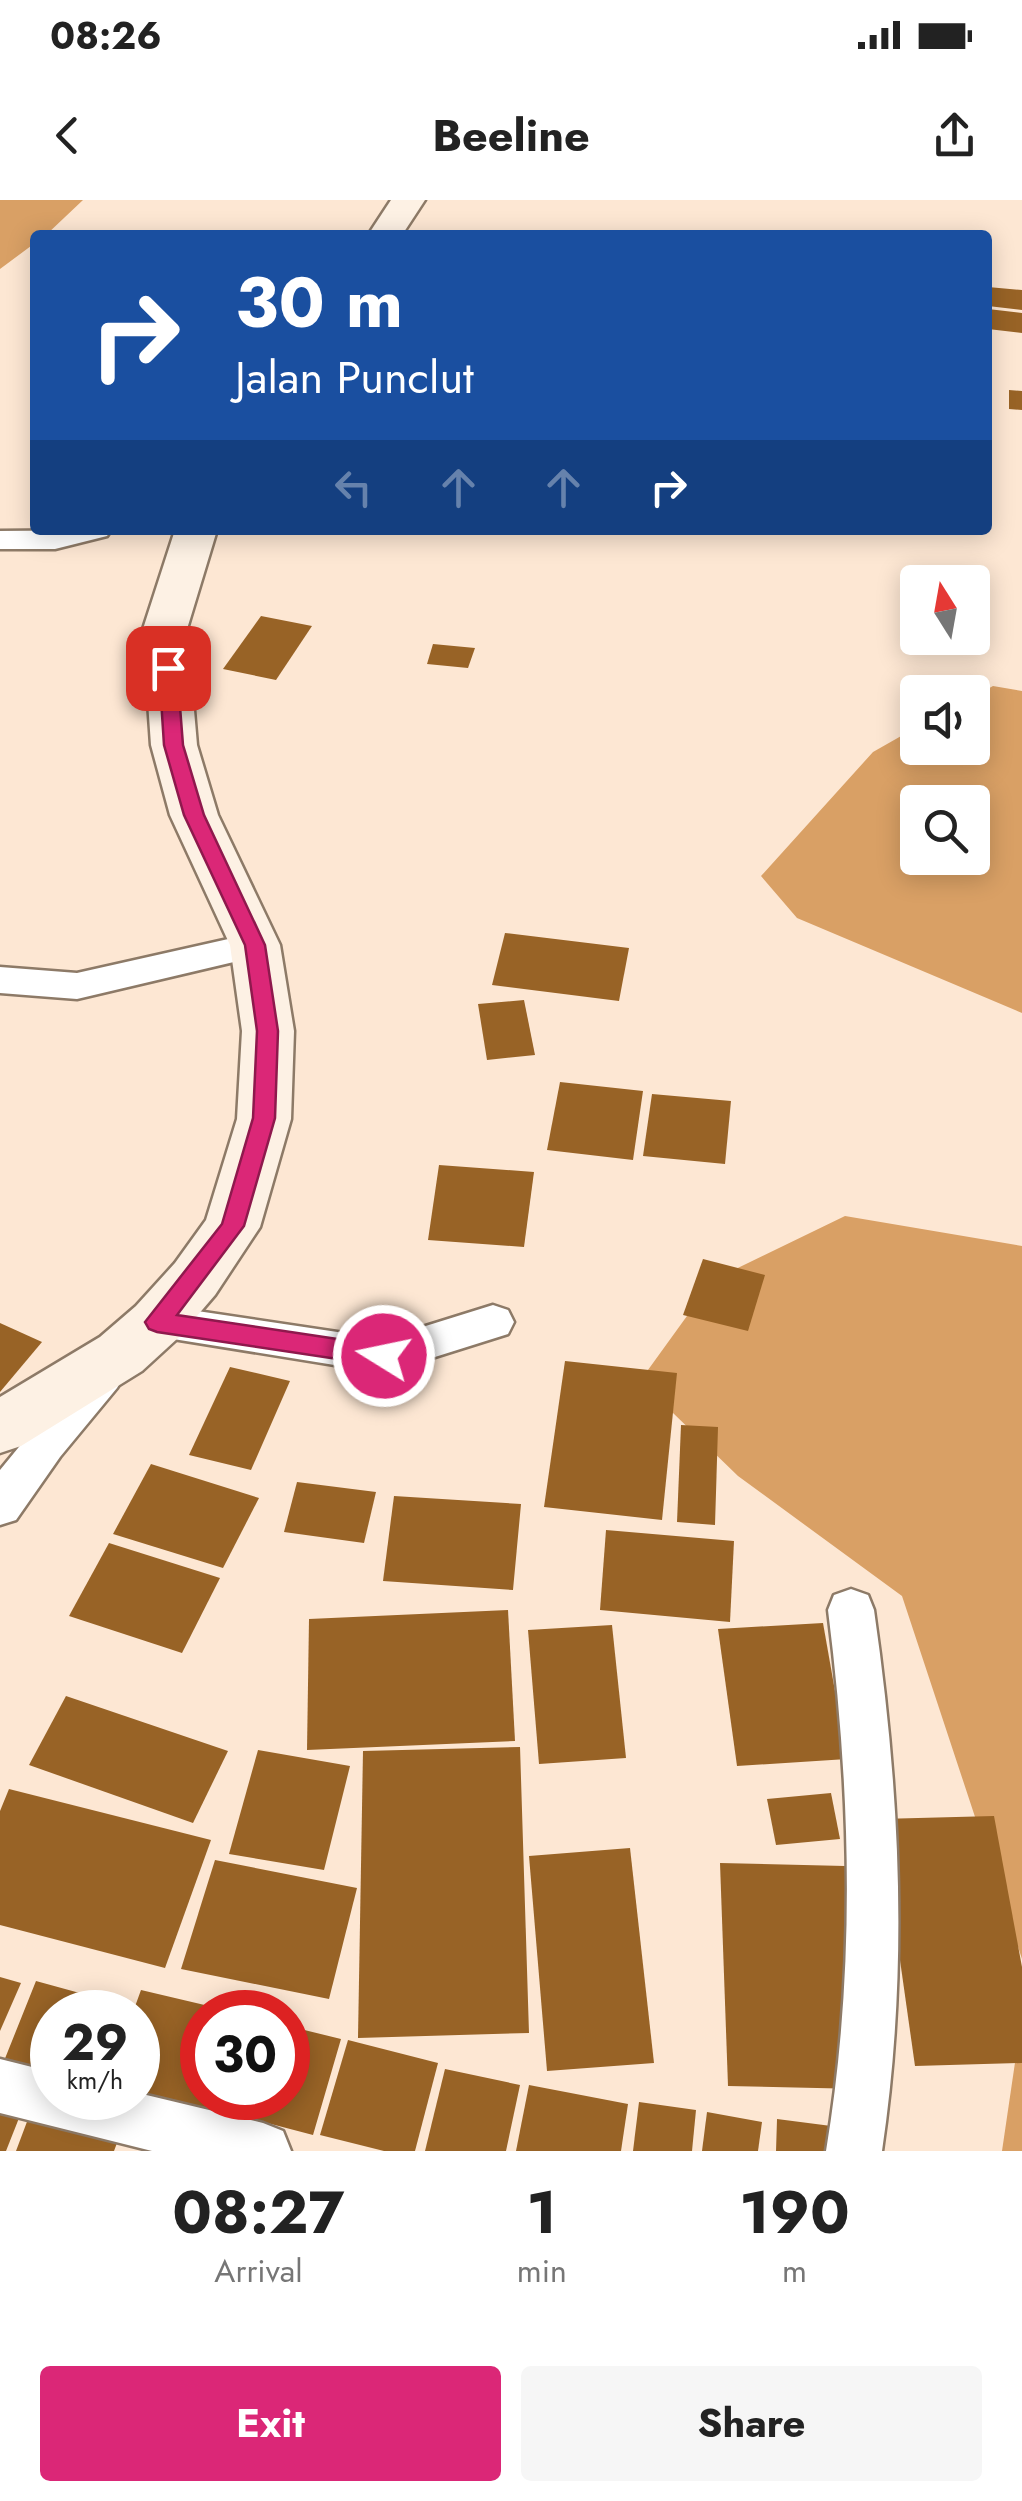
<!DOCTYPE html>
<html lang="en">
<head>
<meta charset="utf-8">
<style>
	body { margin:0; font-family:Jost,sans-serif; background:#f6f6f6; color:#222; height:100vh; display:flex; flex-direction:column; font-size:38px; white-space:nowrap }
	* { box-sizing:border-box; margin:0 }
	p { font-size:32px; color:#767676 }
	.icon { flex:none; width:55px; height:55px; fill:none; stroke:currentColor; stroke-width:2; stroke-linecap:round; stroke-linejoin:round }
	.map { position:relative; height:1951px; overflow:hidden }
	.side { display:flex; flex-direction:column; background:#fff; flex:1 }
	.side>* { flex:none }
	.hud { position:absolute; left:30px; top:30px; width:962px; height:305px; border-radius:10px; box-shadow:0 5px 25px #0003; background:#1a4fa0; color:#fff; overflow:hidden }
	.needle { width:65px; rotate:349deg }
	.tools { position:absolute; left:900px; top:365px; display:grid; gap:20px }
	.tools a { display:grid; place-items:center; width:90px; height:90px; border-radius:10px; background:#fff; box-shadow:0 5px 25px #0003; font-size:50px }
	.speed { position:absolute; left:30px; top:1790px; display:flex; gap:20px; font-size:50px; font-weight:700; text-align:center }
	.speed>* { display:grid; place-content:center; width:130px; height:130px; border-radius:50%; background:#fff; box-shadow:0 5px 25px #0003; line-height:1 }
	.speed small { font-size:25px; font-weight:400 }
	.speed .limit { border:15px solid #d22; background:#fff; color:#111 }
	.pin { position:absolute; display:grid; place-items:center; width:85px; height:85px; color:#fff; margin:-42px; border-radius:20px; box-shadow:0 5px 15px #0006 }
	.me { position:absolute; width:110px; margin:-55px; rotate:280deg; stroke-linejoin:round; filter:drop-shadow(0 0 8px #0008) }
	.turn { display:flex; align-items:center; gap:35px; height:210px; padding:0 40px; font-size:45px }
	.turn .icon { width:130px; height:130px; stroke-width:2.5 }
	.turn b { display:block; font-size:70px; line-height:85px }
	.lanes { display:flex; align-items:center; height:95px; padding:0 40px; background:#0003; justify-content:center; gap:50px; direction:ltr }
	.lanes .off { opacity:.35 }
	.eta { display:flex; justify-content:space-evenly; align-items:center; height:170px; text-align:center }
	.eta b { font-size:60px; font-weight:700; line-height:70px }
	.action { display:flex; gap:20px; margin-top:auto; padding:20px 40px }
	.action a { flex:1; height:115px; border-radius:10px; background:#db2777; color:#fff; font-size:40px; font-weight:700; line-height:115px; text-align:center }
	.action a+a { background:#f6f6f6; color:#222 }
	.status { display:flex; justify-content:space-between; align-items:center; height:70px; padding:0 50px; background:#fff; direction:ltr }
	.status svg { height:28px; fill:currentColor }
	header { display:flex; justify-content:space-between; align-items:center; height:130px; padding:0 40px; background:#fff; font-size:45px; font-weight:700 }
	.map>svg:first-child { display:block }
	.forest { fill:#d9a065; fill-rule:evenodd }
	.building { fill:#986326 }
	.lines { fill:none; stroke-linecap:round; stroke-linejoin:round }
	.minor-casing { stroke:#8d7a67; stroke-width:5 }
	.secondary-casing { stroke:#8d7a67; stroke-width:5 }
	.minor { fill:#fff; fill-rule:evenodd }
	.secondary { fill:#fdf1e4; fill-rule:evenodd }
	.route { fill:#db2777; stroke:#8e194d; stroke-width:2.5 }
</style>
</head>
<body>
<div class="status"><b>08:26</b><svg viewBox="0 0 49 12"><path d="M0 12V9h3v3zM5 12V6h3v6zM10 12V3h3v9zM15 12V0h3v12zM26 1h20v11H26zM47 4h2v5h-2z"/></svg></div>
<header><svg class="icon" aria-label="back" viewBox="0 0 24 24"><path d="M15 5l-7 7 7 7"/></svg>Beeline<svg class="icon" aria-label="share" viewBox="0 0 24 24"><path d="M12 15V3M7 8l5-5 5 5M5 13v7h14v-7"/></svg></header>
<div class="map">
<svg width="1022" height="1951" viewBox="0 0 1022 1951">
	<rect width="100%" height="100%" fill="#fde7d3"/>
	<g class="forest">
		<polygon points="0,0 83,0 46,35 35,35 35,43 0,69"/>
		<path d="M993,486L1022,491V813L797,718L761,676L873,552L917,527L918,548H972L973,497ZM918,602H972V658H918Z"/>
		<polygon points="845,1016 1022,1046 1022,1759 902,1396 738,1276 640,1181 713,1080"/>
		<polygon points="1022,1815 1022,1951 1002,1951"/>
	</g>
	<g class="building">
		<polygon points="988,87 1022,90 1022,110 988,106"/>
		<polygon points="988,109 1022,113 1022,133 988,129"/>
		<polygon points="1009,190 1022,191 1022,210 1009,209"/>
		<polygon points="261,416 312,426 276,480 223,469"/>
		<polygon points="433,444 475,448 468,468 427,464"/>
		<polygon points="505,733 629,748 619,801 492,785"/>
		<polygon points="524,800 535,855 487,860 478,804"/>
		<polygon points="560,882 643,891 633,960 547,950"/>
		<polygon points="652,894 731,901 725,964 643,956"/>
		<polygon points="439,965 534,972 524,1047 428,1040"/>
		<polygon points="703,1059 765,1075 748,1131 683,1115"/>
		<polygon points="0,1123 42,1142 0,1192"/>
		<polygon points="565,1161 677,1173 662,1320 544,1307"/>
		<polygon points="230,1167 290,1181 251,1270 189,1255"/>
		<polygon points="681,1225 718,1227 715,1325 677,1322"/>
		<polygon points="151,1264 259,1298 223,1368 113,1334"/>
		<polygon points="297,1282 376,1292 364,1343 284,1332"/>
		<polygon points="394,1296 521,1304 513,1390 383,1381"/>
		<polygon points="606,1330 734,1341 730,1422 600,1410"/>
		<polygon points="109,1343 220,1378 182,1453 69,1416"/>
		<polygon points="508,1410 515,1541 307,1550 309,1419"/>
		<polygon points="823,1423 847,1559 737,1566 718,1429"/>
		<polygon points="612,1425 626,1558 539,1564 528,1430"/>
		<polygon points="66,1496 228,1551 193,1623 29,1565"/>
		<polygon points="520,1547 529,1833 358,1838 363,1551"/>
		<polygon points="258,1550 350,1566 324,1670 229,1654"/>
		<polygon points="9,1589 211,1640 165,1768 0,1725 0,1611"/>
		<polygon points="831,1593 840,1639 776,1645 767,1599"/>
		<polygon points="994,1616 1022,1767 1022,1863 915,1866 880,1619"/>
		<polygon points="630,1648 654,1863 547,1871 529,1656"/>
		<polygon points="215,1660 357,1688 329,1799 181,1769"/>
		<polygon points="720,1663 845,1666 861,1889 728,1886"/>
		<polygon points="0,1777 21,1783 0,1831"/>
		<polygon points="36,1781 116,1803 112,1812 52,1812 52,1885 0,1871"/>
		<polygon points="141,1790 230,1811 202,1812 202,1898 215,1898 209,1916 138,1899 138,1812 133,1812"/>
		<polygon points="288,1826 341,1839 313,1935 222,1911 226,1898 288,1898"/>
		<polygon points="348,1840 438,1863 415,1951 384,1951 320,1935"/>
		<polygon points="445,1869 520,1885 506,1951 425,1951"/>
		<polygon points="529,1885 628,1904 621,1951 516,1951"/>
		<polygon points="639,1902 696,1910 692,1951 633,1951"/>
		<polygon points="0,1907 21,1913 6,1951 0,1951"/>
		<polygon points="31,1911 120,1935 114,1951 16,1951"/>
		<polygon points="707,1912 762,1922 758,1951 702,1951"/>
		<polygon points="777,1919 839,1927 838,1951 776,1951"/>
	</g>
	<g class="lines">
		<g class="minor-casing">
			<g id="minor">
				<polygon points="111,330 107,336 55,349 0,349 0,331"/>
				<polygon points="255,733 268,736 273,745 268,754 77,799 0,793 0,767 77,773"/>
				<polygon points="157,1105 384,1139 493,1105 508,1110 514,1122 508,1134 384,1173 142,1134 136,1122 142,1110"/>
				<polygon points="102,1158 117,1164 124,1176 117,1188 60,1257 16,1320 0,1325 0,1270 87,1164"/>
				<path d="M851,1389L868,1395L874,1410C900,1591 909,1769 882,1951H826C856,1770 851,1592 828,1410L834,1395Z"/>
				<polygon points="0,1859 52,1872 52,1898 138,1898 138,1893 263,1923 283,1931 291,1951 152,1951 0,1913"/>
			</g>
		</g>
		<g class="secondary-casing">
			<g id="secondary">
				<polygon points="391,0 425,0 402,35 368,35"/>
				<polygon points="175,330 217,330 187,429 197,545 218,615 280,745 294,831 291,919 260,1027 215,1095 178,1138 142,1171 21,1246 0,1253 0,1197 100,1137 136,1106 175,1063 206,1020 237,919 242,831 230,745 170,615 151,545 143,429"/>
			</g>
		</g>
		<use href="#minor" class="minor"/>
		<use href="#secondary" class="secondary"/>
	</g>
	<polygon class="route" points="168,462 177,468 183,545 204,615 265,745 278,831 275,918 244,1026 177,1115 384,1146 392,1149 396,1156 392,1163 384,1166 157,1132 149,1129 145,1122 222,1024 253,918 257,831 245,745 184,615 164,545 159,468"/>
</svg>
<div class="tools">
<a><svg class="needle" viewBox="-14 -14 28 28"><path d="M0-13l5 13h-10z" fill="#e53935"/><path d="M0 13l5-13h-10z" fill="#767676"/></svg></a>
<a><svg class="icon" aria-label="sound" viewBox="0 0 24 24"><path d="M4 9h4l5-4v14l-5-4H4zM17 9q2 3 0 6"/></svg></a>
<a><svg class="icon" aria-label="search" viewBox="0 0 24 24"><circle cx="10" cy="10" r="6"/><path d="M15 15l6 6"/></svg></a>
</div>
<div class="speed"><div>29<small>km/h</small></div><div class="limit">30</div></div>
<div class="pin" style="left:168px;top:468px;background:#d93025"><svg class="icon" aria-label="arrive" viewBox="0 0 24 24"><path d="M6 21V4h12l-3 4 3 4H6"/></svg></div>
<svg class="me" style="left:384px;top:1156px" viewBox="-20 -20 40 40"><circle r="17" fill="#db2777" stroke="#fff" stroke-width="3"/><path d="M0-11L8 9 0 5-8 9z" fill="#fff"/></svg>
<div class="hud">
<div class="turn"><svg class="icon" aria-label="right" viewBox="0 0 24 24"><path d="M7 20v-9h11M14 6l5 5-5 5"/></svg><div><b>30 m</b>Jalan Punclut</div></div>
<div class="lanes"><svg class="icon off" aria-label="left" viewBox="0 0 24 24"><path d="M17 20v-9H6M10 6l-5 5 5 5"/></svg><svg class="icon off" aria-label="ahead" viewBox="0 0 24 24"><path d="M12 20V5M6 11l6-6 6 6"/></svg><svg class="icon off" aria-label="ahead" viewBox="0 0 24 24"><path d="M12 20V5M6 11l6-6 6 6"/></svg><svg class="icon" aria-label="right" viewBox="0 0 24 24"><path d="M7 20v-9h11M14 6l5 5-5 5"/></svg></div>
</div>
</div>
<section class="side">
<div class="eta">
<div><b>08:27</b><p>Arrival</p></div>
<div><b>1</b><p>min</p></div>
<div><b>190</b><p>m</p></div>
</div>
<div class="action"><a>Exit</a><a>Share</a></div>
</section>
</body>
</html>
